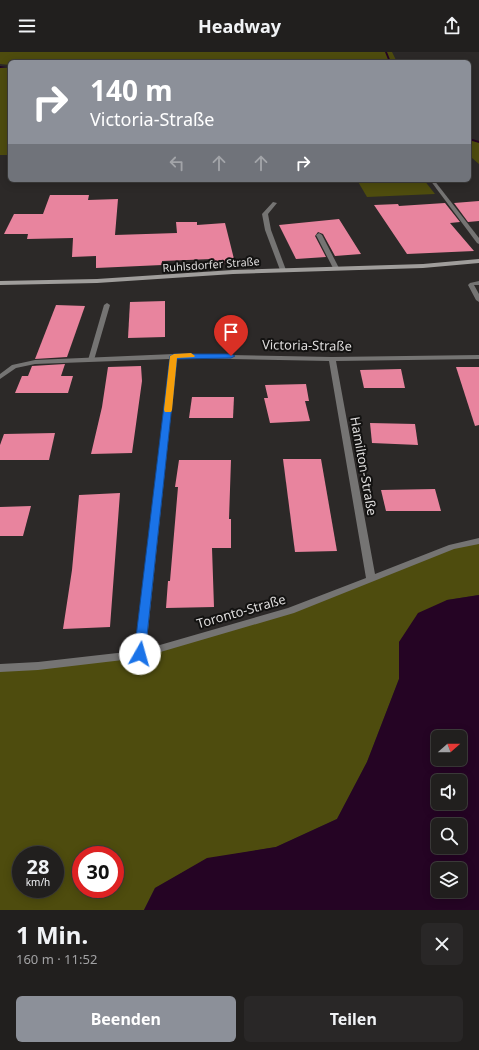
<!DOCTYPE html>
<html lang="de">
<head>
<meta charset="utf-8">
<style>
	body { margin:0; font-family:"Noto Sans",sans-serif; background:#292727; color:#f1f3f6; height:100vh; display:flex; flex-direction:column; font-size:15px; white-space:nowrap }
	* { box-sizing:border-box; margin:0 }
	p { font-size:13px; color:#a2a2a4 }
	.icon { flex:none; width:22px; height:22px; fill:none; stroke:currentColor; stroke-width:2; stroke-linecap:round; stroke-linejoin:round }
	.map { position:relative; height:858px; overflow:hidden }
	.drawer { display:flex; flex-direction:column; background:#211f1e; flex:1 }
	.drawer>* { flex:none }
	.guide { position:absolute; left:8px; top:8px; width:463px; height:122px; border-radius:6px; box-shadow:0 2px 10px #0003,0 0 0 1px #3e3d3c; background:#8c9099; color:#fff; overflow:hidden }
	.needle { width:26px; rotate:69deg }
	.tools { position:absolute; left:431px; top:678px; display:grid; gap:8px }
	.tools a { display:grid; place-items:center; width:36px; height:36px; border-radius:6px; background:#211f1e; box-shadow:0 2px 10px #0003,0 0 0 1px #3e3d3c; font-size:20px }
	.speed { position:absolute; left:12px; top:794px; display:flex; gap:8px; font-size:20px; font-weight:700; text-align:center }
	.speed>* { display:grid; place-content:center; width:52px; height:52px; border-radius:50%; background:#211f1e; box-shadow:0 2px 10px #0003,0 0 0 1px #3e3d3c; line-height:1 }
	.speed small { font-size:10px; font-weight:400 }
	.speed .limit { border:6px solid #d22; background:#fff; color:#111 }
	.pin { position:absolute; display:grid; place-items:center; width:34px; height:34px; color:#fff; margin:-41px -17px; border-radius:50% 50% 50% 0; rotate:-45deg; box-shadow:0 0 4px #0007 }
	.pin .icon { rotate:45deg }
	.me { position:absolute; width:44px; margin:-22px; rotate:7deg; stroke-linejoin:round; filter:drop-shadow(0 0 3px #0008) }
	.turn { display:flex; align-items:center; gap:14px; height:84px; padding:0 16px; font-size:18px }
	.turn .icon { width:52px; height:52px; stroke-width:2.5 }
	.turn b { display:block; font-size:28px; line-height:34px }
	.lanes { display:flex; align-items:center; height:38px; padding:0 16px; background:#0003; justify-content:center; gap:20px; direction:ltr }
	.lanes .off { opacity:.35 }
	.round { display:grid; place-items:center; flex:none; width:42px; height:42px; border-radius:6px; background:#292727 }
	.head { display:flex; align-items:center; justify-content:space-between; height:68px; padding:0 16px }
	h1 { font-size:24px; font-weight:700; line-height:30px }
	.action { display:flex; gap:8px; margin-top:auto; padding:8px 16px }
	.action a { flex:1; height:46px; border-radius:6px; background:#8c9099; color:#fff; font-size:16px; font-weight:700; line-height:46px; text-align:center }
	.action a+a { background:#292727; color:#f1f3f6 }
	header { display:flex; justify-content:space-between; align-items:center; height:52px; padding:0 16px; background:#211f1e; font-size:18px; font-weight:700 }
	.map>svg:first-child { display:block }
	.green { fill:#4e4c0e; fill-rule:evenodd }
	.water { fill:#250424; fill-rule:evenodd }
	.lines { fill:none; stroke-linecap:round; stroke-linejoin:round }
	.stream { fill:#250424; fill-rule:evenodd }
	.building { fill:#e8849e }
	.service { fill:#757473; fill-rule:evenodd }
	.minor { fill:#757473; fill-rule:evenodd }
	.secondary { fill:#a09e9c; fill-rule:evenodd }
	.route { fill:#1a73e8; stroke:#114b97 }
	.slow { fill:#f59e0b }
	.labels { text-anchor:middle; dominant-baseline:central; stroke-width:4; stroke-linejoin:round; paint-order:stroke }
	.far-street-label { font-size:11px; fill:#dfdddd; stroke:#131211 }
	.street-label { font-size:13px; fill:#dfdddd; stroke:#131211 }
</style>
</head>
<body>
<header><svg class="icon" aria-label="menu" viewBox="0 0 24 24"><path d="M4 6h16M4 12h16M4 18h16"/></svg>Headway<svg class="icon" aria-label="share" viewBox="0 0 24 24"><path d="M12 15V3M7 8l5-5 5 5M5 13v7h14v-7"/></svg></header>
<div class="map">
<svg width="479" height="858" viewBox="0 0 479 858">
	<rect width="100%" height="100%" fill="#2c2928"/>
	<g class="green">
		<polygon points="0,0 392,0 397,10 10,10 10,13 0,12"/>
		<rect x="0" y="16" width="10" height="87"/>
		<polygon points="469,87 479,90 479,112 472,106 469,106"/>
		<polygon points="357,128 424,128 435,142 367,145"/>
		<path d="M479,489V543L447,548L399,590V627L367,710L337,767L276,795L207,807L155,836L144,858H0V616L140,602L291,559L452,495ZM21,803H55V837H21ZM81,803H115V837H81Z"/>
	</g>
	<path class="water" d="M479,543V858H144L155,836L207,806L276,795L337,767L367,710L399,627V590L418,561L447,548ZM438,685H460V707H438ZM438,729H460V751H438ZM438,773H460V795H438ZM438,817H460V839H438Z"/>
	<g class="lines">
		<g class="stream">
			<polygon points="385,0 387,0 391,10 389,10"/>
			<polygon points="0,14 6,15 0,16"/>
			<polygon points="469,86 479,89 479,91 469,88"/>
		</g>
	</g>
	<g class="building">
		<polygon points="50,143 89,143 88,148 118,147 115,183 177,181 176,170 197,170 197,173 225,171 235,211 214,212 212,207 162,209 162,213 96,216 96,204 72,205 73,186 27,187 28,182 4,182 14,162 43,162"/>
		<polygon points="479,149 479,169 468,170 454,151"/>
		<polygon points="445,151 460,170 450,171 474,199 407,202 374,153 398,152 399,154"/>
		<polygon points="339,167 361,202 335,204 323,182 318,180 315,184 326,205 296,207 279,173"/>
		<polygon points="165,249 165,285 128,286 130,250"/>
		<polygon points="56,253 85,254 67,305 35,307"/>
		<polygon points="65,312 61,324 73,324 68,341 15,341 22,324 28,324 32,314"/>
		<polygon points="141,314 142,329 132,401 91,402 102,355 108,315"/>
		<polygon points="456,315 479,315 479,373 475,374"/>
		<polygon points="401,317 405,336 364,336 360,318"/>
		<polygon points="306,332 309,349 305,349 310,369 270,371 264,346 268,346 265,333"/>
		<polygon points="192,345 234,345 233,366 189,366"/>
		<polygon points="370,371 415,372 418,393 372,391"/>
		<polygon points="55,381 49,408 0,408 0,393 4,382"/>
		<polygon points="283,407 321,407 337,499 295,500"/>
		<polygon points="179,408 231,408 229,467 231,467 231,496 212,496 214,555 166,556 168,529 170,529 178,435 175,435"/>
		<polygon points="435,437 441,459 386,459 381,438"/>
		<polygon points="120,441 110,575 63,577 72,518 79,443"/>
		<polygon points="31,454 23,484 0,484 0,455"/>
	</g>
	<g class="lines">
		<g class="service">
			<polygon points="273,150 277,151 268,162 271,178 286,218 283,220 280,218 265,178 262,162"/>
			<polygon points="319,181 322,183 339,216 338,217 333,216 316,183"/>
			<polygon points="107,251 110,253 94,308 93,309 89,309 88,308 104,253"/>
		</g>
		<g class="minor">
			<polygon points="430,128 434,128 479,186 479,192 477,191"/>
			<polygon points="479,229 479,233 474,233 479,242 479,250 476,248 468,233 470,231"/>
			<path d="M174,302L332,305L479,303V307L336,309L375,522L449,493L479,486V492L454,497L294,561L140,606L38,618L0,620V612L38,610L135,599L170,307L35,312L16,316L0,327V322L12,313L35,308ZM177,306L329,309L366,526L288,556L146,597Z"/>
		</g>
		<polygon class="secondary" points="479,207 479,211 423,216 233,222 97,231 0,233 0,229 97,227 233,218 423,212"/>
	</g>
	<polygon class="route" points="174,302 231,302 235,304 231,306 177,307 145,602 144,605 140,607 136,605 134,602 170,304"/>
	<polygon class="slow" points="191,301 195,304 194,305 177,306 172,358 171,360 165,360 164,358 170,304 174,302"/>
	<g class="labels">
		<g class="far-street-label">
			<text transform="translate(211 212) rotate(-4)">Ruhlsdorfer Straße</text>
		</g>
		<g class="street-label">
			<text transform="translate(307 293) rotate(1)">Victoria-Straße</text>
			<text transform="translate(364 414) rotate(80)">Hamilton-Straße</text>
			<text transform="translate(241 559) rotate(-16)">Toronto-Straße</text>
		</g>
	</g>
</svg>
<div class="tools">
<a><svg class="needle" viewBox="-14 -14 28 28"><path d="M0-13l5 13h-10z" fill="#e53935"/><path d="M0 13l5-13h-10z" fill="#a2a2a4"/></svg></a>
<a><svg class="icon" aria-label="sound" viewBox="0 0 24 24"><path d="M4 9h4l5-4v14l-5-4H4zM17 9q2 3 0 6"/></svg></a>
<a><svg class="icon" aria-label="search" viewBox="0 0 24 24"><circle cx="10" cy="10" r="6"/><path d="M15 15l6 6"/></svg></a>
<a><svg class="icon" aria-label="layers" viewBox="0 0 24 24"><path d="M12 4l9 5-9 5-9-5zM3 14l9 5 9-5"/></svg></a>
</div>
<div class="speed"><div>28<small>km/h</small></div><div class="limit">30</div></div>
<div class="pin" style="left:231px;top:304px;background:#d93025"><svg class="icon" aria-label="arrive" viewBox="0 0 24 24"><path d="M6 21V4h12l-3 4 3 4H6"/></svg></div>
<svg class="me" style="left:140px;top:602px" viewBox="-20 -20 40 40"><circle r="19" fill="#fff"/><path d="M0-13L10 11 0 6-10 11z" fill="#1a73e8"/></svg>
<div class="guide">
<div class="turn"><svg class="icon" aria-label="right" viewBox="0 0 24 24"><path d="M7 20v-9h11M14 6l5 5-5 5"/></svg><div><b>140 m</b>Victoria-Straße</div></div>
<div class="lanes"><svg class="icon off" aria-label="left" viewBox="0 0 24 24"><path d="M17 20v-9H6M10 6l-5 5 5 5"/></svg><svg class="icon off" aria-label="ahead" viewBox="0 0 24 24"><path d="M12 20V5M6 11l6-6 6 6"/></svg><svg class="icon off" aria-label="ahead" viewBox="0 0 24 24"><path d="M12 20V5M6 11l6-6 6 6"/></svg><svg class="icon" aria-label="right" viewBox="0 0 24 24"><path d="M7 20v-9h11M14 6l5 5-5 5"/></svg></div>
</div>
</div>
<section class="drawer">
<div class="head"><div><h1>1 Min.</h1><p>160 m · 11:52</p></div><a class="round"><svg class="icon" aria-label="close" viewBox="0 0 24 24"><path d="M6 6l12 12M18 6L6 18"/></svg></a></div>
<div class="action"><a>Beenden</a><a>Teilen</a></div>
</section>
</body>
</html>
